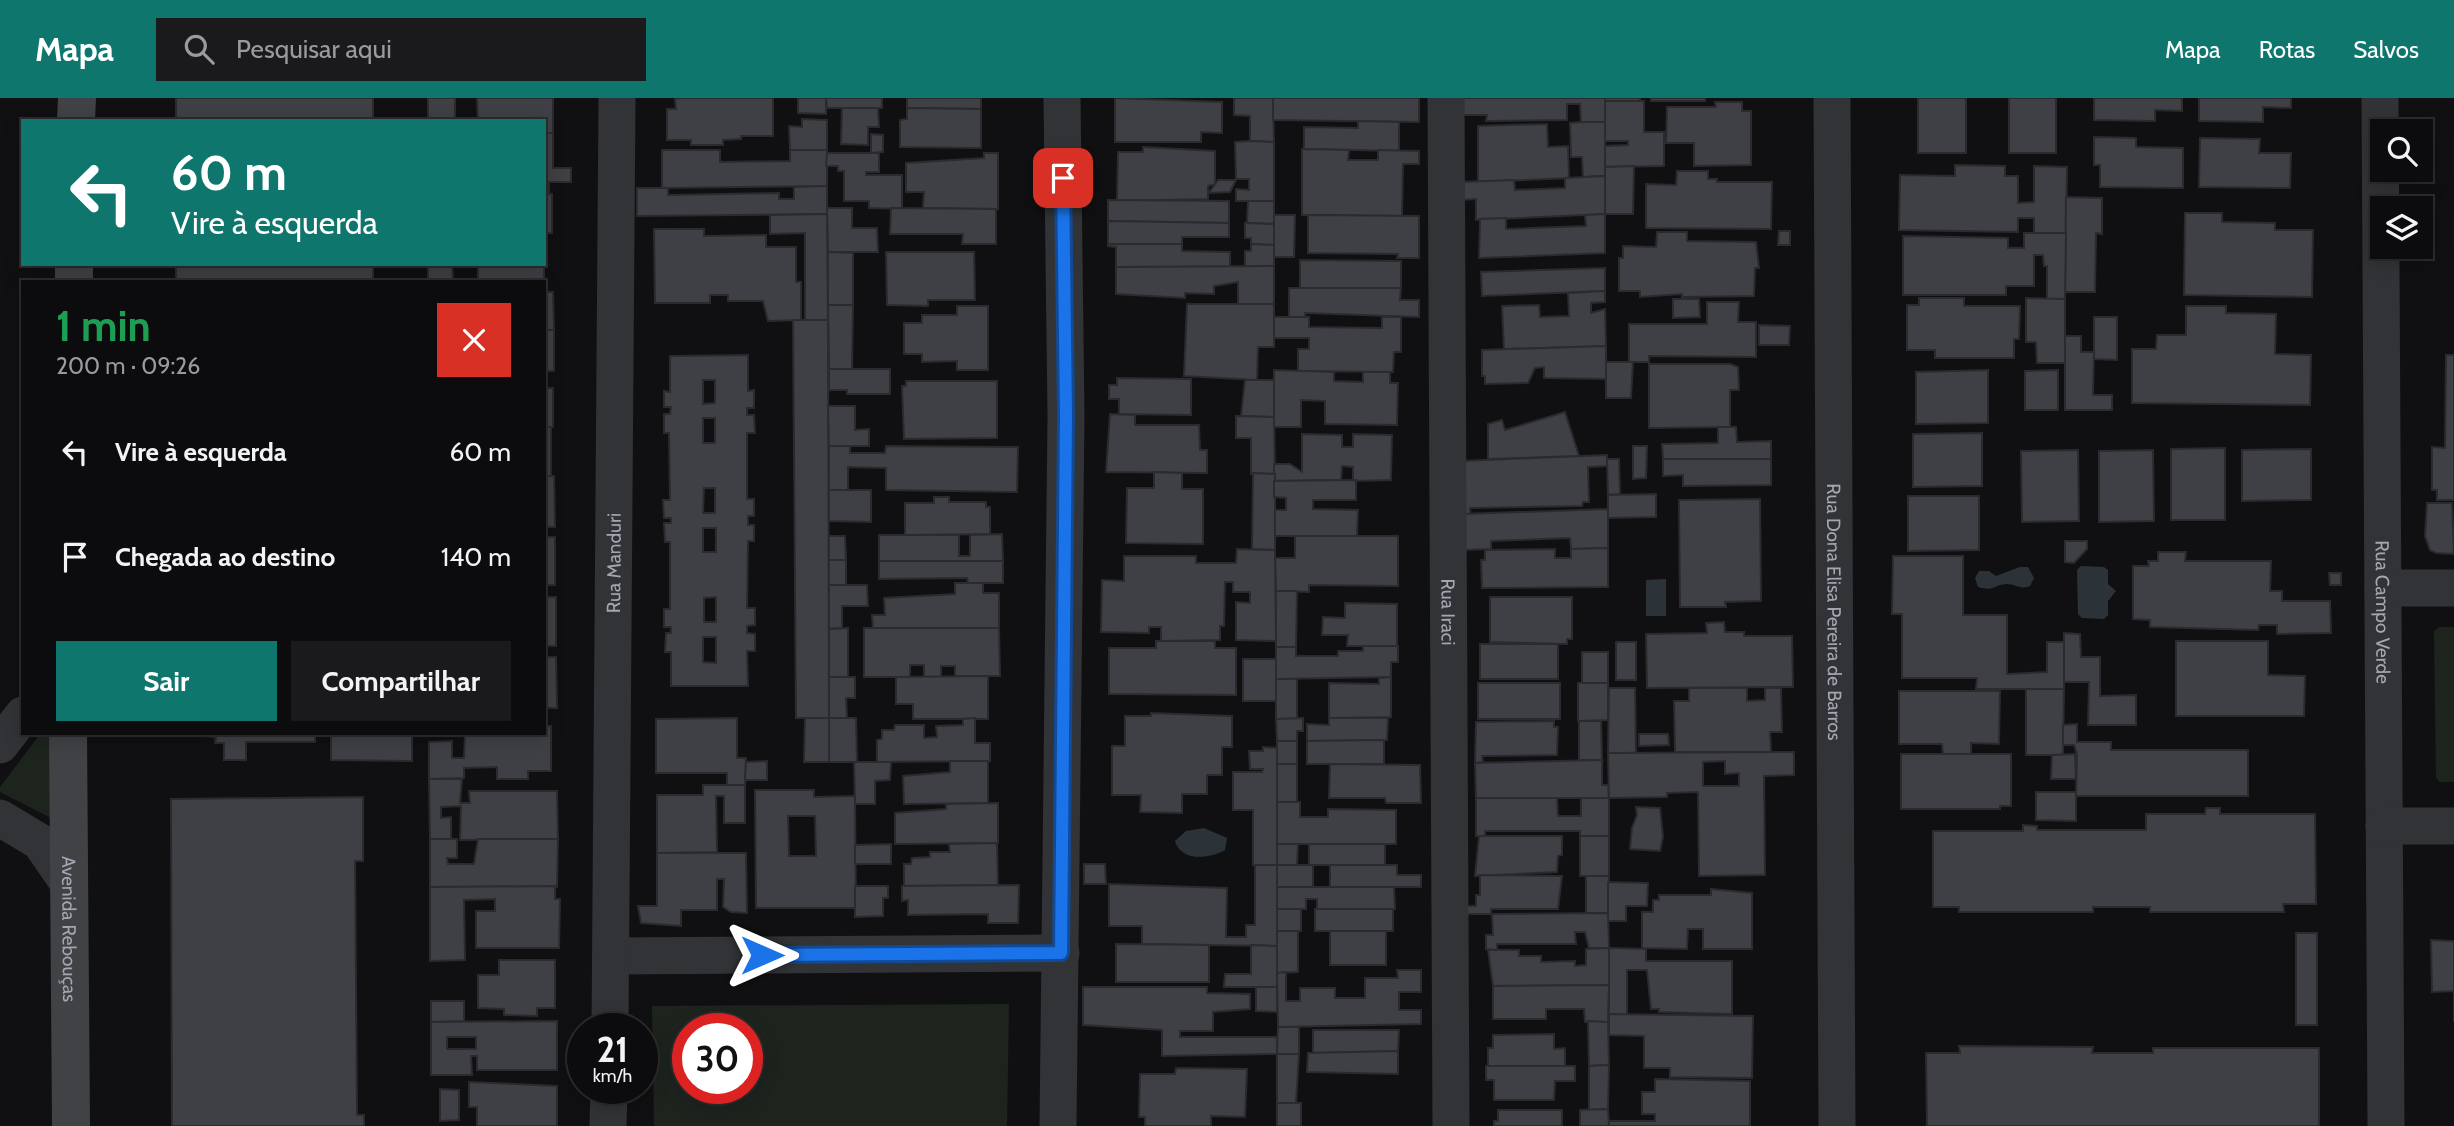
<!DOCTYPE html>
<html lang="pt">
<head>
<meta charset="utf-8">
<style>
	body { margin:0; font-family:Cabin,sans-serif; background:#1a1a1c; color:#f1f3f6; height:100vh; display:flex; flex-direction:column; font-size:26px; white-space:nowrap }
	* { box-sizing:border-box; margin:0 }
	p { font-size:23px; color:#9a9b9e }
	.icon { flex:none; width:38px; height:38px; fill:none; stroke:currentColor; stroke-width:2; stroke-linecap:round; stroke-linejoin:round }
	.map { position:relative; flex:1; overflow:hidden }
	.panel { position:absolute; left:21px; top:182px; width:525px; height:455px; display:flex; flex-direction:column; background:#0c0c0e; border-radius:0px; box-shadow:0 4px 18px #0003,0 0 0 2px #2c2c2e }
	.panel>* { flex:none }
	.top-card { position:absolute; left:21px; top:21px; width:525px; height:147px; border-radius:0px; box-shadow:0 4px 18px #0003,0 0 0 2px #2c2c2e; background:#0f766e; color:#fff; overflow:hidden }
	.tools { position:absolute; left:2370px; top:21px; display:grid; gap:14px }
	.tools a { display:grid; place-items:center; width:63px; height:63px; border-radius:0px; background:#0c0c0e; box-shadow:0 4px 18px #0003,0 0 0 2px #2c2c2e; font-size:35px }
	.speed { position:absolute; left:567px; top:915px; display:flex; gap:14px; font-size:35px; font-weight:700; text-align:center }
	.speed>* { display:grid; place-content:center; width:91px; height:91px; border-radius:50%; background:#0c0c0e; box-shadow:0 4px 18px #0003,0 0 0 2px #2c2c2e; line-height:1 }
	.speed small { font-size:18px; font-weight:400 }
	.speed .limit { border:10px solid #d22; background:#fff; color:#111 }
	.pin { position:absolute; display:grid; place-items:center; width:60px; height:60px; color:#fff; margin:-30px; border-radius:14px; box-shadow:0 4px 10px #0006 }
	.me { position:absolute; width:77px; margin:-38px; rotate:90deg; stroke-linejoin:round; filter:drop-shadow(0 0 5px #0008) }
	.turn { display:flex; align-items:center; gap:24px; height:147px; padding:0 35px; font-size:32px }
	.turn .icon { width:91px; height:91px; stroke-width:2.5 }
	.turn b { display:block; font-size:49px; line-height:60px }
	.round { display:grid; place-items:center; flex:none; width:74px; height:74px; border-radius:0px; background:#1a1a1c }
	.head { display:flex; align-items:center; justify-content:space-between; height:119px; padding:0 35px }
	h1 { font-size:42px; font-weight:700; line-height:52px; color:#1e9e55 }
	.action { display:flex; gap:14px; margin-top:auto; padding:14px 35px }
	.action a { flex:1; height:80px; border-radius:0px; background:#0f766e; color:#fff; font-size:28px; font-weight:700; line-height:80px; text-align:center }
	.action a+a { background:#1a1a1c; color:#f1f3f6 }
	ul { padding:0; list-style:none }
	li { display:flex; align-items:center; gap:21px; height:105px; padding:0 35px }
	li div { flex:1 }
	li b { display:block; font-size:26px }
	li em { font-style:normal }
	header { display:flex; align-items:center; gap:42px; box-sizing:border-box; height:98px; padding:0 35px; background:#0f766e; color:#fff }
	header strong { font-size:33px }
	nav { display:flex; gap:38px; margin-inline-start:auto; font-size:24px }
	.search { width:490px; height:63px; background:#1a1a1c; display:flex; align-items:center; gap:18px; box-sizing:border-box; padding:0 24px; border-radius:0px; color:#9a9b9e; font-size:26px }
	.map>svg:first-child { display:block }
	.green { fill:#1d241e; fill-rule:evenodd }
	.water { fill:#2b3339 }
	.building { fill:#3f4045; stroke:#2b2b2e; stroke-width:2; fill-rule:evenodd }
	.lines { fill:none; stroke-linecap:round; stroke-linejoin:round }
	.street { stroke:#323336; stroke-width:37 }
	.secondary { stroke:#404246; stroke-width:38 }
	.route-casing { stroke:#114b97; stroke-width:18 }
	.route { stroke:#1a73e8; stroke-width:12 }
	.labels { text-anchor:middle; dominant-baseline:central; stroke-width:6; stroke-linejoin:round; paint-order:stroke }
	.street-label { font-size:19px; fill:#a3a7b1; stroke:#0b0c0d }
</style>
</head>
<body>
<header>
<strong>Mapa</strong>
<div class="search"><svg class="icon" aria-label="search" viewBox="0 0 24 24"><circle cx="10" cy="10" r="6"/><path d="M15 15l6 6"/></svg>Pesquisar aqui</div>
<nav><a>Mapa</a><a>Rotas</a><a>Salvos</a></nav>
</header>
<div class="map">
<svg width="2454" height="1028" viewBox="0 0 2454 1028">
	<rect width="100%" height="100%" fill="#101012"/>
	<g class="green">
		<polygon points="2439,529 2454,529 2454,684 2440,684 2436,680 2434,533"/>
		<polygon points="41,635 49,635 53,721 0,694 0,689"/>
		<path d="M1009,906L1007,1028H654L652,908ZM688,931H747V990H688Z"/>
	</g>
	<g class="water">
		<polygon points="2081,468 2104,469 2108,472 2108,486 2116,493 2108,503 2108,517 2104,521 2082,520 2078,516 2077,472"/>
		<path d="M2020,469H2028L2034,480L2030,488C2020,492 2016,486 2007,486C1995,486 1994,494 1978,489L1975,480L1979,473H1989L1996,478Z"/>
		<polygon points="1666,481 1666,518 1646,518 1646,482"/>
		<path d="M1204,730L1227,740L1225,752C1209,761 1181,764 1175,743L1186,733Z"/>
	</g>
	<g class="building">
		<rect x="176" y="0" width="197" height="23"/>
		<rect x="428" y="0" width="27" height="23"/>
		<polygon points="477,0 553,0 553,35 544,35 544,23 478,23"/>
		<polygon points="681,0 773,0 773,38 741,38 741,41 723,42 723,47 691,47 691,42 667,42 667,11 676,11 675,1"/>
		<polygon points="798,0 826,0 826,16 798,15"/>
		<polygon points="826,0 882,0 882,10 827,10"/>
		<polygon points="907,0 981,0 981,11 907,10"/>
		<polygon points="1115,0 1222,4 1222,35 1201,34 1201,44 1115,44"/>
		<polygon points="1234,0 1273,0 1274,44 1250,43 1250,18 1234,17"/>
		<polygon points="1273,0 1419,0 1419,24 1273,22"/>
		<polygon points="1461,0 1605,0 1605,24 1581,24 1580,6 1567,6 1567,22 1486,23 1487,17 1461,17"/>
		<rect x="1605" y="0" width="35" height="3"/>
		<rect x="1651" y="0" width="54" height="3"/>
		<rect x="1918" y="0" width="48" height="55"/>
		<rect x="2009" y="0" width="47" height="55"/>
		<polygon points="2094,0 2182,0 2182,13 2155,12 2155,23 2094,22"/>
		<polygon points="2199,0 2291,0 2291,10 2263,9 2263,24 2199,23"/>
		<polygon points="1605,3 1644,3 1644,34 1664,34 1664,68 1605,69 1605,48 1628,47 1628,43 1605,43"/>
		<polygon points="1715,4 1742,4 1742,13 1751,13 1751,67 1694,68 1694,45 1666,45 1667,9 1716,9"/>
		<polygon points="842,10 878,10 879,29 868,29 868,47 841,46"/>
		<polygon points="907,10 981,11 981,50 900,49 900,22 907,21"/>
		<polygon points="802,21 827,22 827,52 790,52 789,28 802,29"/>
		<polygon points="1358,23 1399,24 1399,53 1304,51 1304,29 1358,30"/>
		<polygon points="1581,24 1605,24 1605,78 1583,79 1582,59 1571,59 1570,25"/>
		<polygon points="1547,26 1548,49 1568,48 1569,80 1478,84 1478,28"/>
		<polygon points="544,35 553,35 553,70 571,70 571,84 544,84"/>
		<polygon points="871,36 883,37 883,54 871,55"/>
		<polygon points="2094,39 2136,40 2136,49 2183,50 2183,90 2100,89 2100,67 2094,67"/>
		<polygon points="2200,40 2260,41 2259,55 2291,55 2290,90 2199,89"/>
		<polygon points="1250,43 1274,44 1274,103 1236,103 1236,91 1249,92 1249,81 1236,81 1235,44"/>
		<polygon points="1143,49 1215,53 1215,86 1208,88 1208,101 1117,103 1118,54 1143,54"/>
		<polygon points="1302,51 1349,52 1348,62 1378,62 1378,52 1419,53 1419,66 1403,66 1402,118 1302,117"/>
		<polygon points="662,52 720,52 720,64 790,63 790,52 827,52 827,88 662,90"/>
		<polygon points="827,55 879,55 879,74 866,74 866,77 902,77 902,111 869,110 869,103 844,103 844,73 838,73 838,68 826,68"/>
		<polygon points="984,55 998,55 998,111 923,110 924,94 906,94 906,65 984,60"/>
		<polygon points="1955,67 2005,68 2005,78 2018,78 2018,105 2034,104 2034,68 2067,69 2066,135 2034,135 2034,120 2018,120 2018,134 1899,132 1900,77 1955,78"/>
		<polygon points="1634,68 1633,116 1605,116 1605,69"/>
		<polygon points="1677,73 1708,73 1708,81 1717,81 1717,84 1772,84 1771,131 1646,130 1646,86 1676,87"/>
		<polygon points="1605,78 1605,116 1476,122 1476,101 1460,102 1460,84 1514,82 1515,92 1565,90 1565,80"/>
		<polygon points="1218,82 1236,82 1230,94 1209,95"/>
		<polygon points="544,84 549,84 549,96 552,96 552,135 544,135"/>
		<polygon points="827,88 827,116 637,118 637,90 668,90 668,97 779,95 779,101 794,101 794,89"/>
		<polygon points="2066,99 2102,100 2102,136 2096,135 2095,194 2065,194"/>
		<polygon points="1108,102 1229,103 1229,125 1108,123"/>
		<polygon points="1248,103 1274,103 1274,126 1247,125"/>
		<polygon points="827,110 852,110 852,130 877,130 878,154 828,154"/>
		<polygon points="891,110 996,111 996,146 962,146 963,136 890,136"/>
		<polygon points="2185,115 2222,115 2222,124 2275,125 2275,132 2313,132 2312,199 2184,197"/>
		<polygon points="827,116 828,222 805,222 805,135 770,136 770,117"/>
		<polygon points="1605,116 1605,155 1479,160 1480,121 1506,120 1506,131 1586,128 1585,117"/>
		<polygon points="1274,117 1295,117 1294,159 1274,159"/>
		<polygon points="1308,117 1419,118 1419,160 1397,160 1398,156 1308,155"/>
		<polygon points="1108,123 1229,125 1229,139 1182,139 1182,146 1108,146"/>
		<polygon points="1245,125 1274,126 1274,147 1251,146 1251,140 1245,140"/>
		<polygon points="654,131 704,131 704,138 766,137 766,149 796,149 796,184 801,184 801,222 768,223 763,203 728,203 728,197 710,197 710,205 655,205"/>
		<polygon points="1779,133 1790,133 1790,147 1778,147"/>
		<polygon points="1657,134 1687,134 1687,143 1756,144 1759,170 1755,170 1754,198 1682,199 1682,196 1640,199 1640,193 1619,193 1619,160 1623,160 1623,148 1656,149"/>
		<polygon points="2024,135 2066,135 2065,201 2047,201 2047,168 2044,168 2043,157 2034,157 2034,188 2006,188 2006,197 1903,197 1903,138 2008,140 2008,150 2024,150"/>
		<polygon points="1108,146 1182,146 1182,153 1230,154 1230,169 1116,169 1116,149 1108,148"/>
		<polygon points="1251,146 1274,147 1274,168 1245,169 1245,153 1251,153"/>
		<polygon points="828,154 853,155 853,207 828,207"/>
		<polygon points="886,154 974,154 975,202 928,202 928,208 887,207"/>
		<polygon points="1300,162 1401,163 1401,190 1300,190"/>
		<rect x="176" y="166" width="197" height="18"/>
		<polygon points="428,166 452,166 453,182 428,182"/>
		<polygon points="478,166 544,166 544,183 478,182"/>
		<polygon points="1274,168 1274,206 1238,206 1238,184 1214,188 1214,196 1185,195 1185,200 1116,196 1116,169"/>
		<polygon points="1605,170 1605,193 1482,198 1481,174"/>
		<polygon points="1289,190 1401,190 1400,202 1419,202 1419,219 1305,215 1305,219 1289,219"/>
		<polygon points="1605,193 1605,204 1591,205 1591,215 1605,211 1606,248 1504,251 1502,208 1539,207 1540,219 1569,218 1568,195"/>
		<polygon points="544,194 553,194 554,232 544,232"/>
		<polygon points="1919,200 1964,200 1964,208 2020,208 2019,241 2014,241 2014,260 1935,260 1935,252 1907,252 1907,207 1919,207"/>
		<polygon points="2026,200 2065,201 2065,265 2037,265 2036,244 2026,244"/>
		<polygon points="1673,201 1699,201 1700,219 1673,220"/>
		<polygon points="1707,204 1739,204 1738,224 1756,224 1756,259 1649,258 1649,264 1629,264 1629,226 1707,226"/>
		<polygon points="1187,206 1274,206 1274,249 1258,249 1257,282 1184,278"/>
		<polygon points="828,207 853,207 852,272 829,271"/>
		<polygon points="957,208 988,208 988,272 957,272 957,263 922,264 922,256 904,256 904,225 922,225 922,217 957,217"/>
		<polygon points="2186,208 2226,208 2226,215 2276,216 2275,256 2311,257 2310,307 2132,305 2132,251 2156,251 2157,237 2186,237"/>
		<polygon points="1274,219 1309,219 1309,229 1382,230 1382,219 1401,219 1401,254 1394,254 1393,274 1298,273 1298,251 1309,251 1309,240 1274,240"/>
		<polygon points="2094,219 2117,219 2117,262 2094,261"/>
		<polygon points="793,222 828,222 829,620 796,620"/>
		<polygon points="1759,227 1790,228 1789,247 1759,247"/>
		<rect x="544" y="232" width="10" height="41"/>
		<polygon points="2065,238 2081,238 2081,254 2094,254 2093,297 2112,297 2112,312 2065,312"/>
		<polygon points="1606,248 1606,281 1544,280 1544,269 1535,270 1528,285 1485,286 1485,278 1482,278 1482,252"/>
		<path d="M748,257V293L754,292V310H747V317H754L755,335H747V401H754V418H748V427H754V443H748L747,510H755V527L747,528V535L755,536V553H747L748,588H671V554H665L666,535H671V529H664V511H670V444H665L664,425H671V420H664L663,402H670L669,335H664V316H670L671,309H664V293L670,294V258ZM703,282H715V305L703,306ZM703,320H715V345H703ZM704,390H715V415H703ZM703,430H716V454H703ZM716,499V524H704V500ZM703,539H716V565L703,564Z"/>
		<polygon points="2446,257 2454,257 2454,402 2437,402 2437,392 2432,392 2432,349 2445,350"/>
		<polygon points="1606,264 1633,264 1631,300 1606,300"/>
		<polygon points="1649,266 1730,266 1738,269 1739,292 1730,292 1730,329 1649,330"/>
		<polygon points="829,271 890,271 890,296 847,296 847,292 829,292"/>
		<polygon points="1274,272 1334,274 1334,283 1363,284 1363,274 1390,274 1390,285 1398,285 1397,327 1325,326 1325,303 1301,302 1301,329 1274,329"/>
		<polygon points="1988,272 1988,325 1916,326 1916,274"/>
		<polygon points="2058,272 2058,312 2025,312 2025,273"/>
		<polygon points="544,280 547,280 547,290 553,290 553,329 544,329"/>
		<polygon points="1117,280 1191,281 1191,317 1119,316 1119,301 1109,301 1109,287 1117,287"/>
		<polygon points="1245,282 1274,282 1274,319 1241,318"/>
		<polygon points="906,283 997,283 997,340 904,341 902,288 906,288"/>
		<polygon points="828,308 855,308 855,332 869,331 869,348 829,348"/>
		<polygon points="1565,314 1579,358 1488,361 1488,326 1502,322 1505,332"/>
		<polygon points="1110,316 1135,317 1135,327 1199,327 1200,352 1207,352 1207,375 1106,374"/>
		<polygon points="1236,318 1274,319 1275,376 1251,376 1251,340 1236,340"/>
		<rect x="544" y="329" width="7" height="49"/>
		<polygon points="1718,329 1736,329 1737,344 1771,343 1771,361 1663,361 1662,346 1718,345"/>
		<polygon points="1982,335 1982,388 1913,389 1913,336"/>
		<polygon points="1302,336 1342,337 1342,349 1353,349 1353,336 1392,337 1391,382 1353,383 1353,369 1342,368 1341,382 1274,383 1274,366 1290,366 1302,374"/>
		<polygon points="829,348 850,348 850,355 885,355 886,348 1018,349 1017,394 886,392 886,370 848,369 848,392 829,392"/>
		<polygon points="1633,348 1647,348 1646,380 1633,381"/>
		<polygon points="2225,350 2225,422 2171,422 2171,351"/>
		<polygon points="2311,351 2311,402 2242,403 2242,352"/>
		<polygon points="2078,352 2079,423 2022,424 2021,353"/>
		<polygon points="2153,352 2154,423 2099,424 2099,353"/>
		<polygon points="1607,357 1607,368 1588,369 1589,404 1583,404 1582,408 1470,410 1470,416 1462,416 1462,363"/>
		<polygon points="1607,361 1619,361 1620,396 1608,397"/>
		<polygon points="1663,361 1771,361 1771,387 1683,388 1683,377 1663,378"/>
		<polygon points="1154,374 1182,375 1182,391 1203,391 1203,446 1126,445 1127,390 1154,390"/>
		<polygon points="1253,375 1275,376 1275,452 1252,451"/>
		<polygon points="544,378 554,378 555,429 544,429"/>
		<polygon points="1356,382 1356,402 1313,402 1313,411 1358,412 1357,438 1275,438 1275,412 1286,412 1286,400 1274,399 1274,383"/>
		<polygon points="829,392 871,392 871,424 829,423"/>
		<polygon points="1656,396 1656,419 1608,420 1608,397"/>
		<polygon points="1908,398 1979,398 1979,452 1908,453"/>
		<polygon points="934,399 949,399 949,404 986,404 986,409 990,409 990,436 905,437 905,405 934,405"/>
		<polygon points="1760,401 1761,503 1725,504 1726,509 1680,509 1679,402"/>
		<polygon points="2427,405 2452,405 2454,456 2436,455 2430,452 2425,438"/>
		<polygon points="1608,411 1608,450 1571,451 1570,440 1491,443 1491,451 1463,452 1462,416"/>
		<polygon points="1002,436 1003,463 879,463 879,437 959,437 959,458 970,458 970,437"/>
		<polygon points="829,438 845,438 846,462 829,462"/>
		<polygon points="1295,438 1398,438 1398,488 1309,487 1309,494 1276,493 1275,460 1295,460"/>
		<rect x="544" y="439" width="11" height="48"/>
		<polygon points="2065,443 2087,443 2087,451 2074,465 2065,464"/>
		<polygon points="1608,450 1608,489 1482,490 1481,462 1485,462 1485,452 1555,451 1555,460 1571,460 1571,451"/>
		<polygon points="1237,451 1275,452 1276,543 1236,542 1236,504 1250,505 1250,494 1233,494 1233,484 1225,484 1224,528 1220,528 1220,542 1161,543 1161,529 1149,529 1149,535 1101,534 1102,482 1124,483 1124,458 1196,458 1196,465 1236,465"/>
		<polygon points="2158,454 2186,454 2185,463 2271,463 2270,493 2282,493 2282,503 2330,503 2331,535 2277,536 2277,527 2259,527 2258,532 2150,529 2150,522 2133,521 2133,468 2149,468 2148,463 2158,463"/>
		<polygon points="1893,458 1963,458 1963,517 2007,517 2007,576 2047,574 2047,544 2064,544 2064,591 1976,591 1977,580 1902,580 1902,516 1892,516"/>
		<rect x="829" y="462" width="17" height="25"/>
		<polygon points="879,463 1003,463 1003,485 968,485 967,480 879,481"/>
		<polygon points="2329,475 2341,475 2341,487 2330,487"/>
		<polygon points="955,485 983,485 983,495 999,495 999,530 873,530 872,517 885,517 884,500 955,496"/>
		<polygon points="829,487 867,487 868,508 842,508 842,530 829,531"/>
		<polygon points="1276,493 1297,493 1296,549 1276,549"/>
		<rect x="544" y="499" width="12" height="49"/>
		<polygon points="1490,499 1572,499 1572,541 1567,541 1567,546 1490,544"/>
		<polygon points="1345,505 1397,506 1397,548 1347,548 1348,537 1322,537 1323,519 1345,520"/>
		<polygon points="1724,524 1725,534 1744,534 1744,538 1792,538 1793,589 1647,590 1646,536 1707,535 1706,525"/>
		<polygon points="848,530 848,579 829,579 829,531"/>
		<polygon points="864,530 999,530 1000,578 955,578 955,568 941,568 941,579 924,579 924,567 910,567 910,579 864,579"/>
		<polygon points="2064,535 2080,536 2081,559 2100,559 2100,598 2136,597 2136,627 2088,627 2089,584 2064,584"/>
		<polygon points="1156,543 1215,543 1215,550 1236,550 1236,597 1109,596 1109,550 1156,550"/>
		<polygon points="2176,543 2268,543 2268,577 2305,578 2304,618 2176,618"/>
		<rect x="1616" y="544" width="20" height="38"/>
		<rect x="1480" y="546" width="78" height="35"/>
		<polygon points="1363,548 1398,548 1398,564 1391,564 1391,579 1276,581 1276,549 1296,549 1296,558 1338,558 1338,553 1363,553"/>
		<rect x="1582" y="554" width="26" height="31"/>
		<polygon points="544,559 556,559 557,610 544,610"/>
		<rect x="1243" y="561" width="33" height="42"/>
		<polygon points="988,578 988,621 913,621 913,606 896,606 896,579"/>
		<polygon points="829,579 855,579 855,600 846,600 847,620 829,620"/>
		<polygon points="1391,579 1391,619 1329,620 1329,585 1379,586 1379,580"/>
		<rect x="1276" y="581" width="21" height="40"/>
		<rect x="1478" y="585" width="82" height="36"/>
		<polygon points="1578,585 1608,585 1608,622 1578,623"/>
		<polygon points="1609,590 1635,590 1636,655 1608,655"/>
		<polygon points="1689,590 1747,590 1747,603 1765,602 1765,590 1781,590 1782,634 1770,634 1771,654 1675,654 1674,603 1689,603"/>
		<polygon points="2026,591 2064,591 2063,657 2026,657"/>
		<polygon points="1899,593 2000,593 1999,646 1971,645 1971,656 1943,656 1942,646 1899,646"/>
		<polygon points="1151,615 1232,618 1232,649 1222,649 1222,677 1207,677 1207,696 1182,696 1182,715 1140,714 1141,697 1112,697 1112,648 1125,648 1125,618 1151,618"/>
		<polygon points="737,620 737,660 746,660 745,687 727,687 727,675 656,675 656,621"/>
		<polygon points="805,620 829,620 829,664 804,664"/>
		<polygon points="829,620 856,620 857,664 829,664"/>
		<polygon points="975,620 975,645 990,645 990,663 877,664 877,642 882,641 882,632 894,632 895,627 924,627 924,640 937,639 936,628 963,627 963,621"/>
		<polygon points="1303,620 1303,633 1297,633 1297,643 1277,643 1276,621"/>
		<polygon points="1329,620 1388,620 1387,642 1307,643 1307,626 1329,627"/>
		<polygon points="1554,623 1554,629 1558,629 1557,657 1482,658 1483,664 1475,665 1476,624"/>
		<polygon points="1579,623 1601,623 1602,662 1579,662"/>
		<polygon points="2077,626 2077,644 2111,644 2111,652 2248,652 2248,698 2076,698 2077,656 2074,647 2063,647 2063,627"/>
		<polygon points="544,628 551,628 551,673 528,673 528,681 497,681 497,669 464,670 464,680 429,681 429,644 452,643 452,660 464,660 465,635 544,635"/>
		<polygon points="205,635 315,635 315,644 246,644 246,662 224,662 224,645 215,645 216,639 205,638"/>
		<polygon points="331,635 429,635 429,637 412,637 412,663 331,662"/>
		<polygon points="1639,636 1668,636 1669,647 1639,648"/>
		<polygon points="1384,642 1384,666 1307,666 1307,643"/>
		<rect x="1277" y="643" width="20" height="23"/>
		<polygon points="1263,649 1277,650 1277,767 1253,767 1253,712 1233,712 1233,674 1262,674 1263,671 1250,671 1249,653 1263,653"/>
		<path d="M1794,654V677L1764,678L1765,777L1699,778L1698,694L1667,695V699L1609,700L1608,655ZM1725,663V676L1739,675V688H1703V664Z"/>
		<polygon points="1901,656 2011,656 2011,708 2000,708 2000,711 1901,711"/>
		<polygon points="2075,656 2076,681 2051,681 2052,657"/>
		<polygon points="1602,662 1602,687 1608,687 1609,700 1476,700 1475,665"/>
		<polygon points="767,663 767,682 745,682 746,664"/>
		<polygon points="950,663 988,663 988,705 904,706 903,678 950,674"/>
		<polygon points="854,664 891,664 890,682 875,683 875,706 855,706"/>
		<polygon points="1277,666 1297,666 1297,705 1277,704"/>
		<polygon points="1330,666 1420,667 1421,705 1386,705 1385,700 1329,700"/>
		<polygon points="429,681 462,681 460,705 470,705 469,693 557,693 558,741 460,742 461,708 441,709 441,720 451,719 451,741 430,741"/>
		<polygon points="703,687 745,687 745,725 724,725 724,698 716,698 717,754 657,755 657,697 703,697"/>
		<path d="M755,692H814V699L855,698L856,810H756ZM788,718H815L816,758H789Z"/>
		<polygon points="2036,694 2076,694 2076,723 2036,722"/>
		<polygon points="363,699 363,763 355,763 357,1017 364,1017 364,1028 172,1028 171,701"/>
		<polygon points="1476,700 1557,700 1558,718 1581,718 1581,700 1609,700 1609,738 1580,738 1580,733 1485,733 1485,738 1476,738"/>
		<polygon points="1277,704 1300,704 1300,719 1328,719 1328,711 1396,712 1396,746 1277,746"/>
		<polygon points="998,705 998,745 895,746 895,715 946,711 946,706"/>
		<polygon points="1636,709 1660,710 1663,739 1660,753 1630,751 1632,730 1637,717"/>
		<polygon points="2206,710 2220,710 2220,716 2315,716 2316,806 2283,806 2284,814 2150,814 2150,809 2093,809 2093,814 1959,814 1959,809 1933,809 1933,733 2023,733 2023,727 2037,728 2037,732 2146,732 2146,716 2205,716"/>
		<polygon points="1479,738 1562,738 1562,757 1558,758 1557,774 1475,778"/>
		<rect x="1580" y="738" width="29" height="40"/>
		<polygon points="430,741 457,741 457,760 447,760 448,766 474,766 478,741 558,741 557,789 430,789"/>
		<polygon points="997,745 998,787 904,788 904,766 911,766 912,760 930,759 930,754 950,754 949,746"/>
		<polygon points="891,746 891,766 855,766 855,747"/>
		<polygon points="1277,746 1298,746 1297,767 1277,767"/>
		<rect x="1309" y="746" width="76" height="21"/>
		<polygon points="657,755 746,755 747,815 731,814 723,809 724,781 717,781 717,812 681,812 681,828 641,825 638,808 657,808"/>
		<polygon points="1084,766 1105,766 1106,786 1084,786"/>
		<polygon points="1255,767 1277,767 1277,848 1142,846 1142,828 1109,828 1109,786 1227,790 1226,839 1246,839 1246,827 1255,827"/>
		<rect x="1277" y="767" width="36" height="22"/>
		<polygon points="1330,767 1397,767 1397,777 1421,777 1421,789 1330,789"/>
		<polygon points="1480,777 1562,778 1558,811 1491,811 1491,816 1465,816 1465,808 1476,808 1476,797 1480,797"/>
		<polygon points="1586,778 1609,778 1608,815 1586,815"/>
		<polygon points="1608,784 1648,785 1647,808 1626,808 1626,823 1608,823"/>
		<polygon points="1019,787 1018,825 988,825 988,816 908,817 908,802 902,803 902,788"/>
		<polygon points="555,788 555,801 560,801 559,850 476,850 476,813 495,813 495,801 464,802 465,862 430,863 430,789"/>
		<polygon points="855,788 888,788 888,800 883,800 883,818 855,819"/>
		<polygon points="1277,789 1394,789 1395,811 1317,811 1317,801 1306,801 1306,811 1277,811"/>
		<polygon points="1711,791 1752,795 1752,851 1703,851 1703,831 1688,831 1687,851 1642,850 1642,814 1653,814 1653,802 1659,802 1659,797 1711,797"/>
		<rect x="1277" y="811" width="24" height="22"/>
		<rect x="1315" y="811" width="78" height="22"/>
		<polygon points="1608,815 1609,850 1589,850 1585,834 1575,834 1576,846 1497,846 1497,852 1486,851 1486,837 1493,837 1492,816"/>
		<polygon points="1277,833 1298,833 1298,874 1277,875"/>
		<rect x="1330" y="833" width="56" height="34"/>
		<rect x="2296" y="835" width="21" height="92"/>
		<polygon points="2431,842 2454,843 2454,924 2454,893 2432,894"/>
		<polygon points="1116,846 1209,847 1209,884 1116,884"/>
		<polygon points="1251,847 1277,848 1277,889 1224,889 1225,876 1251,876"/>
		<polygon points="1609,850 1646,851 1646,863 1732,863 1732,916 1659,914 1659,911 1651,911 1647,872 1627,872 1627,917 1609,916"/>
		<polygon points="1609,850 1609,887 1493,888 1488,852 1519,852 1519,858 1541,858 1541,864 1575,863 1575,868 1586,867 1586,851"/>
		<polygon points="499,862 555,862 555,910 537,910 537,918 504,917 504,911 478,910 478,877 499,877"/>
		<polygon points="1397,872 1421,872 1421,894 1399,894 1399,912 1421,912 1421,926 1278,929 1277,875 1286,874 1286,903 1300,903 1300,890 1335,890 1335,900 1365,900 1365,880 1398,880"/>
		<polygon points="1609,887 1608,924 1585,924 1584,911 1546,911 1546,921 1493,921 1493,888"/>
		<polygon points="1083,889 1207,889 1207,895 1250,896 1250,911 1213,914 1213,933 1180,933 1180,939 1277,939 1277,956 1162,958 1162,932 1083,927"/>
		<polygon points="1256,889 1277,889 1277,914 1256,913"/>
		<polygon points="431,903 464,903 464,923 431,924"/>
		<polygon points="1609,916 1753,918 1752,980 1670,979 1670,970 1644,970 1644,938 1609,937"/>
		<path d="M557,923V972H477V958H471L472,977H431V924ZM447,939H476V951H447Z"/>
		<polygon points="1588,923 1608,924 1609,967 1589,968"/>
		<polygon points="1278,929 1299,929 1299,956 1277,956"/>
		<polygon points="1313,932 1399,932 1398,953 1313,955"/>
		<polygon points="1554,936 1554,951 1565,950 1565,968 1488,968 1488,950 1493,950 1493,937"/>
		<polygon points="1959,948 2093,949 2092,955 2153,955 2153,950 2319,950 2319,1028 1927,1028 1926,955 1960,955"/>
		<polygon points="1398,953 1398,976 1307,974 1308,955"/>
		<polygon points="1277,956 1299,956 1296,1005 1277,1005"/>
		<polygon points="1609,967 1608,1011 1589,1012 1589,968"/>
		<polygon points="1486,968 1575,968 1575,983 1555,983 1554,1002 1494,1002 1494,982 1486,982"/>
		<polygon points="1176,970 1247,971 1245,1019 1211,1018 1211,1028 1145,1028 1145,1019 1139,1019 1140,976 1175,976"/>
		<polygon points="1655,981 1750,983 1750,1028 1609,1028 1609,1023 1655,1023 1655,1016 1642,1016 1642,994 1655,994"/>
		<polygon points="469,984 557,988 557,1028 477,1028 477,1009 469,1009"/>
		<polygon points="440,991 459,992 459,1022 440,1023"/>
		<rect x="1277" y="1005" width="24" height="23"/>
		<polygon points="1608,1011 1609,1028 1580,1028 1580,1012"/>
		<polygon points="1498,1012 1562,1012 1562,1028 1494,1028 1494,1023 1498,1023"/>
	</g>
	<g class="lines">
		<g class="street">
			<path id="s1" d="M1446,0L1451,1028"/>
			<path id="s2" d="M1832,0L1837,1028"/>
			<path id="s3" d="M2380,0L2386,1028"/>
			<polyline points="2383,490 2454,490"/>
			<polyline points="0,647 23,617"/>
			<polyline points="0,720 40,744 69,786"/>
			<polyline points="2384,728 2454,728"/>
			<polyline points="611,858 1061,855"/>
			<path id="s4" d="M610,931L617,0"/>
			<polyline points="608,1028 609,990"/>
			<polyline points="1058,1028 1066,318 1062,0"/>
		</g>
		<g class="secondary">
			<polyline points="76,23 77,0"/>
			<polyline points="74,184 74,166"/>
			<path id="s5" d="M68,635L71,1028"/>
		</g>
	</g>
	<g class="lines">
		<g class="route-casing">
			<polyline id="route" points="762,857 1061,855 1066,318 1063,80"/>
		</g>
		<use href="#route" class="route"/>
	</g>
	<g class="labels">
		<g class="street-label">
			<text stroke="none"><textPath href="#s4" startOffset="466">Rua Manduri</textPath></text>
			<text stroke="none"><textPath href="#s1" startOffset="514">Rua Iraci</textPath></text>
			<text stroke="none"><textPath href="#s2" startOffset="514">Rua Dona Elisa Pereira de Barros</textPath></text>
			<text stroke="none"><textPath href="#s3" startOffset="514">Rua Campo Verde</textPath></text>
			<text stroke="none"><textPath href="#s5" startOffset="196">Avenida Rebouças</textPath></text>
		</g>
	</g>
</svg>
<div class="tools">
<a><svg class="icon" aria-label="search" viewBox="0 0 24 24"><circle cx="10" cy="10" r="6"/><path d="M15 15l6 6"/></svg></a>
<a><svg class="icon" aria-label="layers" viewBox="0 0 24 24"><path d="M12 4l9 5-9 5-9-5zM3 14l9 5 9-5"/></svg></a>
</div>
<div class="speed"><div>21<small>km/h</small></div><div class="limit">30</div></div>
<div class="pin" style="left:1063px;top:80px;background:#d93025"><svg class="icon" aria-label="arrive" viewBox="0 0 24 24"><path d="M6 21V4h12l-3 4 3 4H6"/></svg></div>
<svg class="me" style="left:762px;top:857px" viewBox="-20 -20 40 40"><path d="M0-17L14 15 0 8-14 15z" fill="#1a73e8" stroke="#fff" stroke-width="4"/></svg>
<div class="top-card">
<div class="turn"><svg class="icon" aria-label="left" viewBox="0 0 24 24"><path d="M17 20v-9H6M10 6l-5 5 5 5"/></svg><div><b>60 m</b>Vire à esquerda</div></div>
</div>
<section class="panel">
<div class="head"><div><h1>1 min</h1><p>200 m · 09:26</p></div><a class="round" style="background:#d93025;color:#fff"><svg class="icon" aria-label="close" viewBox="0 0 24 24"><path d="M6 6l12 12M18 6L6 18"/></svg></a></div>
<ul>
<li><svg class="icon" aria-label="left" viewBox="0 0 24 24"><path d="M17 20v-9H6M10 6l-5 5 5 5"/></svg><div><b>Vire à esquerda</b></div><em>60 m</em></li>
<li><svg class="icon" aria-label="arrive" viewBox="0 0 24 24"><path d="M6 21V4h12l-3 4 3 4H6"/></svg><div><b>Chegada ao destino</b></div><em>140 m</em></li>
</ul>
<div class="action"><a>Sair</a><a>Compartilhar</a></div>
</section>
</div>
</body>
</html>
